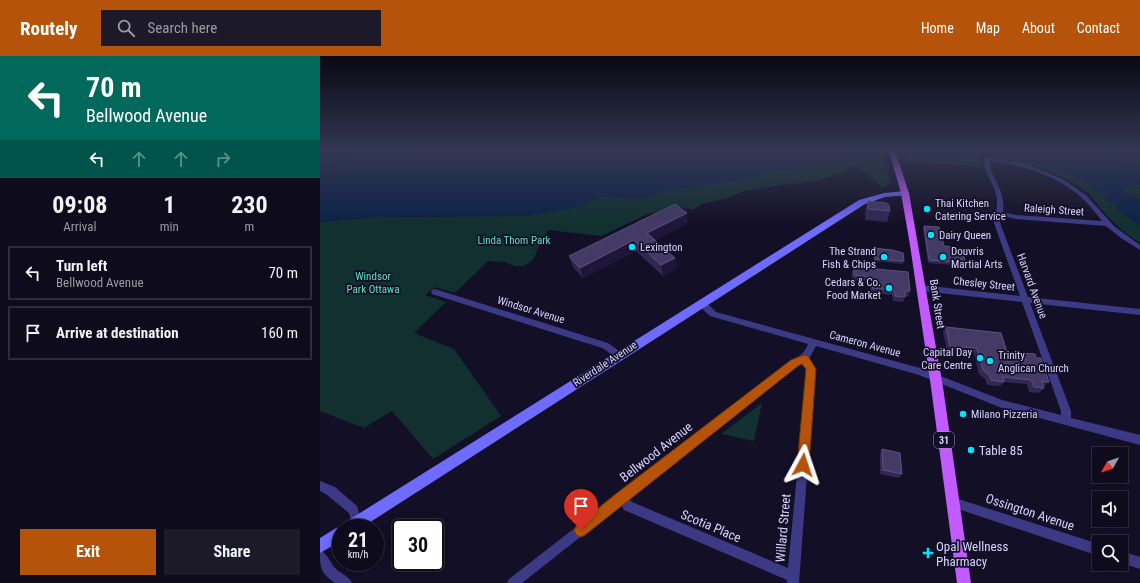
<!DOCTYPE html>
<html lang="en">
<head>
<meta charset="utf-8">
<style>
	body { margin:0; font-family:"Roboto Condensed",sans-serif; background:#1c1929; color:#f1f3f6; height:100vh; display:flex; flex-direction:column; font-size:15px; white-space:nowrap }
	* { box-sizing:border-box; margin:0 }
	p { font-size:13px; color:#9b9ba3 }
	.icon { flex:none; width:22px; height:22px; fill:none; stroke:currentColor; stroke-width:2; stroke-linecap:round; stroke-linejoin:round }
	.map { position:relative; flex:1; overflow:hidden }
	.side { display:flex; flex-direction:column; background:#0e0b1c; width:320px }
	.side>* { flex:none }
	.top-card { background:#00695c; color:#fff; overflow:hidden }
	.needle { width:26px; rotate:230deg }
	.tools { position:absolute; left:772px; top:391px; display:grid; gap:8px }
	.tools a { display:grid; place-items:center; width:36px; height:36px; border-radius:0px; background:#0e0b1c; box-shadow:0 2px 10px #0003,0 0 0 1px #2e2b3b; font-size:20px }
	.speed { position:absolute; left:12px; top:463px; display:flex; gap:8px; font-size:20px; font-weight:700; text-align:center }
	.speed>* { display:grid; place-content:center; width:52px; height:52px; border-radius:50%; background:#0e0b1c; box-shadow:0 2px 10px #0003,0 0 0 1px #2e2b3b; line-height:1 }
	.speed small { font-size:10px; font-weight:400 }
	.speed .limit { border:2px solid #111; border-radius:6px; background:#fff; color:#111 }
	.pin { position:absolute; display:grid; place-items:center; width:34px; height:34px; color:#fff; margin:-41px -17px; border-radius:50% 50% 50% 0; rotate:-45deg; box-shadow:0 0 4px #0007 }
	.pin .icon { rotate:45deg }
	.me { position:absolute; width:44px; margin:-22px; rotate:5deg; stroke-linejoin:round; filter:drop-shadow(0 0 3px #0008) }
	.turn { display:flex; align-items:center; gap:14px; height:84px; padding:0 20px; font-size:18px }
	.turn .icon { width:52px; height:52px; stroke-width:2.5 }
	.turn b { display:block; font-size:28px; line-height:34px }
	.lanes { display:flex; align-items:center; height:38px; padding:0 20px; background:#0003; justify-content:center; gap:20px; direction:ltr }
	.lanes .off { opacity:.35 }
	.eta { display:flex; justify-content:space-evenly; align-items:center; height:68px; text-align:center }
	.eta b { font-size:24px; font-weight:700; line-height:28px }
	.cta { display:flex; gap:8px; margin-top:auto; padding:8px 20px }
	.cta a { flex:1; height:46px; border-radius:0px; background:#b45309; color:#fff; font-size:16px; font-weight:700; line-height:46px; text-align:center }
	.cta a+a { background:#1c1929; color:#f1f3f6 }
	ul { padding:0; list-style:none }
	li { display:flex; align-items:center; gap:12px; height:54px; margin:0 8px 6px; padding:0 12px; border:2px solid #2e2b3b; border-radius:0px }
	li div { flex:1 }
	li b { display:block; font-size:15px }
	li em { font-style:normal }
	header { display:flex; align-items:center; gap:24px; box-sizing:border-box; height:56px; padding:0 20px; background:#b45309; color:#fff }
	header strong { font-size:19px }
	nav { display:flex; gap:22px; margin-inline-start:auto; font-size:14px }
	.search { width:280px; height:36px; background:#1c1929; display:flex; align-items:center; gap:10px; box-sizing:border-box; padding:0 14px; border-radius:0px; color:#9b9ba3; font-size:15px }
	main { display:flex; flex:1; min-height:0 }
	.map>svg:first-child { display:block }
	.green { fill:#12302f }
	.water { fill:#0c2248 }
	.lines { fill:none; stroke-linecap:round; stroke-linejoin:round }
	.stream { stroke:#0c2248; stroke-width:2.5 }
	.street { fill:#3d3a85; fill-rule:evenodd }
	.secondary { fill:#6f6bff; fill-rule:evenodd }
	.primary { fill:#c25bff; fill-rule:evenodd }
	.wall { fill:#312854 }
	.shaded-wall { fill:#1d163a }
	.building { fill:#433a66; stroke:#5a527e }
	.route { fill:#b45309; stroke:#753606 }
	.poi-dot { fill:#00e5ff; stroke:#130f26; stroke-width:1.5 }
	.labels { text-anchor:middle; dominant-baseline:central; stroke-width:3.5; stroke-linejoin:round; paint-order:stroke }
	.shield { fill:#130f26; stroke:#9e99be; stroke-width:1 }
	.shield-label { font-size:10px; font-weight:bold; fill:#d9d4ff }
	.poi-label { font-size:11px; fill:#d9d4ff; stroke:#130f26; text-anchor:start }
	.street-label { font-size:11px; fill:#d9d4ff; stroke:#130f26 }
	.park-label { font-size:11px; fill:#5fe0c0; stroke:#130f26 }
	.near-poi-label { font-size:13px; fill:#d9d4ff; stroke:#130f26; text-anchor:start }
	.near-street-label { font-size:13px; fill:#d9d4ff; stroke:#130f26 }
</style>
</head>
<body>
<header>
<strong>Routely</strong>
<div class="search"><svg class="icon" aria-label="search" viewBox="0 0 24 24"><circle cx="10" cy="10" r="6"/><path d="M15 15l6 6"/></svg>Search here</div>
<nav><a>Home</a><a>Map</a><a>About</a><a>Contact</a></nav>
</header>
<main>
<section class="side">
<div class="top-card">
<div class="turn"><svg class="icon" aria-label="left" viewBox="0 0 24 24"><path d="M17 20v-9H6M10 6l-5 5 5 5"/></svg><div><b>70 m</b>Bellwood Avenue</div></div>
<div class="lanes"><svg class="icon" aria-label="left" viewBox="0 0 24 24"><path d="M17 20v-9H6M10 6l-5 5 5 5"/></svg><svg class="icon off" aria-label="ahead" viewBox="0 0 24 24"><path d="M12 20V5M6 11l6-6 6 6"/></svg><svg class="icon off" aria-label="ahead" viewBox="0 0 24 24"><path d="M12 20V5M6 11l6-6 6 6"/></svg><svg class="icon off" aria-label="right" viewBox="0 0 24 24"><path d="M7 20v-9h11M14 6l5 5-5 5"/></svg></div>
</div>
<div class="eta">
<div><b>09:08</b><p>Arrival</p></div>
<div><b>1</b><p>min</p></div>
<div><b>230</b><p>m</p></div>
</div>
<ul>
<li><svg class="icon" aria-label="left" viewBox="0 0 24 24"><path d="M17 20v-9H6M10 6l-5 5 5 5"/></svg><div><b>Turn left</b><p>Bellwood Avenue</p></div><em>70 m</em></li>
<li><svg class="icon" aria-label="arrive" viewBox="0 0 24 24"><path d="M6 21V4h12l-3 4 3 4H6"/></svg><div><b>Arrive at destination</b></div><em>160 m</em></li>
</ul>
<div class="cta"><a>Exit</a><a>Share</a></div>
</section>
<div class="map">
<svg width="820" height="527" viewBox="0 0 820 527">
	<rect width="100%" height="100%" fill="#130f26"/>
	<g class="green">
		<polygon points="0,95 119,95 89,100 0,107"/>
		<polygon points="522,95 562,95 570,126 567,130 562,131 538,111 531,111 527,115 497,125 453,130 421,136 408,142 381,148 379,150 373,154 363,151 328,158 281,180 229,174 218,191 214,203 204,210 194,210 185,206 168,205 135,237 115,231 105,239 126,246 94,277 134,293 181,360 113,403 72,355 44,372 0,355 0,166 53,161 201,160 249,153 262,149 281,141 295,141 309,143 324,142 350,134 453,114 464,114 477,110 482,111 494,107 500,102 507,102 515,98 521,99"/>
		<path d="M582,95H688L714,101L754,120L784,138L787,143L797,149V153L820,169V187C806,178 793,168 783,155C777,149 773,141 767,136C736,113 698,105 661,98L659,100L663,111L631,108L587,107Z"/>
		<polygon points="771,95 808,95 820,101 820,110 782,100"/>
		<polygon points="802,129 820,129 820,143 806,137 802,132"/>
		<polygon points="442,347 434,385 401,378"/>
	</g>
	<g class="water">
		<polygon points="119,95 522,95 522,98 515,98 507,102 500,102 494,107 482,111 477,110 464,114 453,114 440,118 432,122 350,134 324,142 309,143 295,141 281,141 262,149 249,153 201,160 53,161 0,166 0,107 89,100"/>
		<polygon points="688,95 771,95 782,100 820,110 820,129 802,129 802,132 806,137 820,143 820,169 798,155 797,149 788,145 784,138 754,120 714,101"/>
	</g>
	<g class="lines">
		<polyline class="stream" points="648,95 649,99"/>
		<g class="street">
			<path d="M667,101L706,108L743,123L767,140L794,170L820,189V194L801,182L786,170L696,163L682,160L680,167L708,241L820,253V259L710,247L751,355V362L820,379V389L682,352L599,319L496,290L489,303L495,313L479,527H467V524L304,454L301,449L202,527H187L189,523L296,440L297,437L301,436L471,304C479,301 485,297 488,288L390,260L378,249L377,247L378,245C385,243 391,251 396,256L600,312L682,344L741,359V355L702,246L601,235L597,232L601,229L700,240L674,167L677,151V142L674,132L665,113L664,103ZM670,105C703,109 739,120 764,144C771,150 776,158 782,165L696,159L683,156C686,131 670,124 670,105ZM482,307L487,314L468,512L312,446L309,443L477,310Z"/>
			<polygon points="115,233 288,287 302,297 303,299 302,301 299,303 282,292 112,238 111,236 112,234"/>
			<polygon points="0,425 15,431 37,450 42,467 41,471 38,472 33,471 29,457 7,439 0,435"/>
			<polygon points="632,441 779,488 779,500 632,451 628,450 627,446 628,442"/>
			<path d="M0,494C7,497 10,506 15,512C20,517 29,520 32,527H15C0,516 0,512 0,494Z"/>
			<polygon points="801,495 820,501 820,513 801,507"/>
		</g>
		<polygon class="secondary" points="585,135 588,135 588,139 565,141 545,148 41,472 21,472 21,485 0,497 0,482 16,472 23,471 24,467 539,144 564,137"/>
		<polygon class="primary" points="569,95 575,95 589,137 598,189 623,331 651,527 637,527 611,331 590,189 581,137"/>
	</g>
	<g class="wall">
		<polygon points="548,145 570,155 567,166 545,164 545,156"/>
		<polygon points="368,167 335,184 355,202 357,212 343,220 316,195 263,222 253,211 249,200"/>
		<polygon points="604,170 624,190 638,198 646,207 644,210 608,207 603,172"/>
		<polygon points="554,192 584,205 583,208 554,205 553,195"/>
		<polygon points="534,211 590,235 588,241 585,240 583,246 573,245 572,239 551,237 550,227 532,224 532,216"/>
		<polygon points="626,271 689,302 699,303 699,302 703,297 716,302 729,326 723,331 724,332 719,337 709,336 707,328 684,326 680,330 667,329 665,323 659,318 654,297 627,294 623,276"/>
		<polygon points="562,393 582,418 579,422 560,418 560,397"/>
	</g>
	<g class="shaded-wall">
		<polygon points="367,157 368,167 329,187 327,177"/>
		<polygon points="314,184 316,195 263,222 260,212"/>
		<polygon points="355,202 357,212 343,220 341,209"/>
	</g>
	<g class="building">
		<polygon points="548,145 566,147 569,149 570,155 548,153"/>
		<polygon points="355,148 367,157 327,177 355,202 341,209 314,184 260,212 249,200"/>
		<polygon points="604,170 619,171 624,190 636,191 638,198 643,198 646,207 609,204"/>
		<polygon points="554,192 572,194 583,197 584,205 555,203"/>
		<polygon points="534,211 588,216 590,235 585,235 585,241 575,240 574,234 552,232 552,221 534,219"/>
		<polygon points="626,271 681,277 689,302 706,304 703,297 715,298 716,302 721,302 729,326 722,325 724,332 714,331 711,324 683,321 684,326 671,324 669,319 663,314 657,292 630,290"/>
		<polygon points="562,393 580,397 582,418 563,414"/>
	</g>
	<linearGradient id="sky" x2="0" y2="1"><stop stop-color="#0a0815"/><stop offset="0.56" stop-color="#333752"/><stop offset="1" stop-color="#333752" stop-opacity="0"/></linearGradient>
	<rect width="820" height="169" fill="url(#sky)"/>
	<polygon class="route" points="484,299 488,300 496,313 489,409 487,413 483,415 479,413 477,409 486,313 482,308 478,310 265,479 261,481 256,479 254,474 256,470 297,437 471,304"/>
	<g class="poi-dot">
		<circle cx="607" cy="153" r="4"/>
		<circle cx="611" cy="179" r="4"/>
		<circle cx="312" cy="191" r="4"/>
		<circle cx="564" cy="201" r="4"/>
		<circle cx="623" cy="201" r="4"/>
		<circle cx="569" cy="232" r="4"/>
		<circle cx="660" cy="302" r="4"/>
		<circle cx="670" cy="305" r="4"/>
		<circle cx="643" cy="358" r="4"/>
		<circle cx="651" cy="394" r="4"/>
		<path d="M606 491h4v4h4v4h-4v4h-4v-4h-4v-4h4z"/>
	</g>
	<g class="labels">
		<rect class="shield" x="614" y="376" width="20" height="16" rx="3"/>
		<g class="shield-label">
			<text x="624" y="384">31</text>
		</g>
		<g class="poi-label">
			<text x="615" y="147">Thai Kitchen<tspan x="615" dy="13">Catering Service</tspan></text>
			<text x="619" y="179">Dairy Queen</text>
			<text x="320" y="191">Lexington</text>
			<text x="556" y="195" text-anchor="end">The Strand<tspan x="556" dy="13">Fish &amp; Chips</tspan></text>
			<text x="631" y="195">Douvris<tspan x="631" dy="13">Martial Arts</tspan></text>
			<text x="561" y="226" text-anchor="end">Cedars &amp; Co.<tspan x="561" dy="13">Food Market</tspan></text>
			<text x="652" y="296" text-anchor="end">Capital Day<tspan x="652" dy="13">Care Centre</tspan></text>
			<text x="678" y="299">Trinity<tspan x="678" dy="13">Anglican Church</tspan></text>
			<text x="651" y="358">Milano Pizzeria</text>
		</g>
		<g class="street-label">
			<text transform="translate(734 154) rotate(4)">Raleigh Street</text>
			<text transform="translate(664 228) rotate(6)">Chesley Street</text>
			<text transform="translate(712 230) rotate(70)">Harvard Avenue</text>
			<text transform="translate(617 248) rotate(81)">Bank Street</text>
			<text transform="translate(211 254) rotate(17)">Windsor Avenue</text>
			<text transform="translate(545 288) rotate(15)">Cameron Avenue</text>
			<text transform="translate(285 308) rotate(-33)">Riverdale Avenue</text>
		</g>
		<g class="park-label">
			<text x="194" y="184">Linda Thom Park</text>
			<text x="53" y="220">Windsor<tspan x="53" dy="13">Park Ottawa</tspan></text>
		</g>
		<g class="near-poi-label">
			<text x="659" y="394">Table 85</text>
			<text x="616" y="490">Opal Wellness<tspan x="616" dy="15">Pharmacy</tspan></text>
		</g>
		<g class="near-street-label">
			<text transform="translate(336 396) rotate(-38)">Bellwood Avenue</text>
			<text transform="translate(710 456) rotate(18)">Ossington Avenue</text>
			<text transform="translate(391 470) rotate(23)">Scotia Place</text>
			<text transform="translate(463 472) rotate(-85)">Willard Street</text>
		</g>
	</g>
</svg>
<div class="tools">
<a><svg class="needle" viewBox="-14 -14 28 28"><path d="M0-13l5 13h-10z" fill="#e53935"/><path d="M0 13l5-13h-10z" fill="#9b9ba3"/></svg></a>
<a><svg class="icon" aria-label="sound" viewBox="0 0 24 24"><path d="M4 9h4l5-4v14l-5-4H4zM17 9q2 3 0 6"/></svg></a>
<a><svg class="icon" aria-label="search" viewBox="0 0 24 24"><circle cx="10" cy="10" r="6"/><path d="M15 15l6 6"/></svg></a>
</div>
<div class="speed"><div>21<small>km/h</small></div><div class="limit">30</div></div>
<div class="pin" style="left:261px;top:474px;background:#d93025"><svg class="icon" aria-label="arrive" viewBox="0 0 24 24"><path d="M6 21V4h12l-3 4 3 4H6"/></svg></div>
<svg class="me" style="left:483px;top:409px" viewBox="-20 -20 40 40"><path d="M0-17L14 15 0 8-14 15z" fill="#b45309" stroke="#fff" stroke-width="4"/></svg>
</div>
</main>
</body>
</html>
